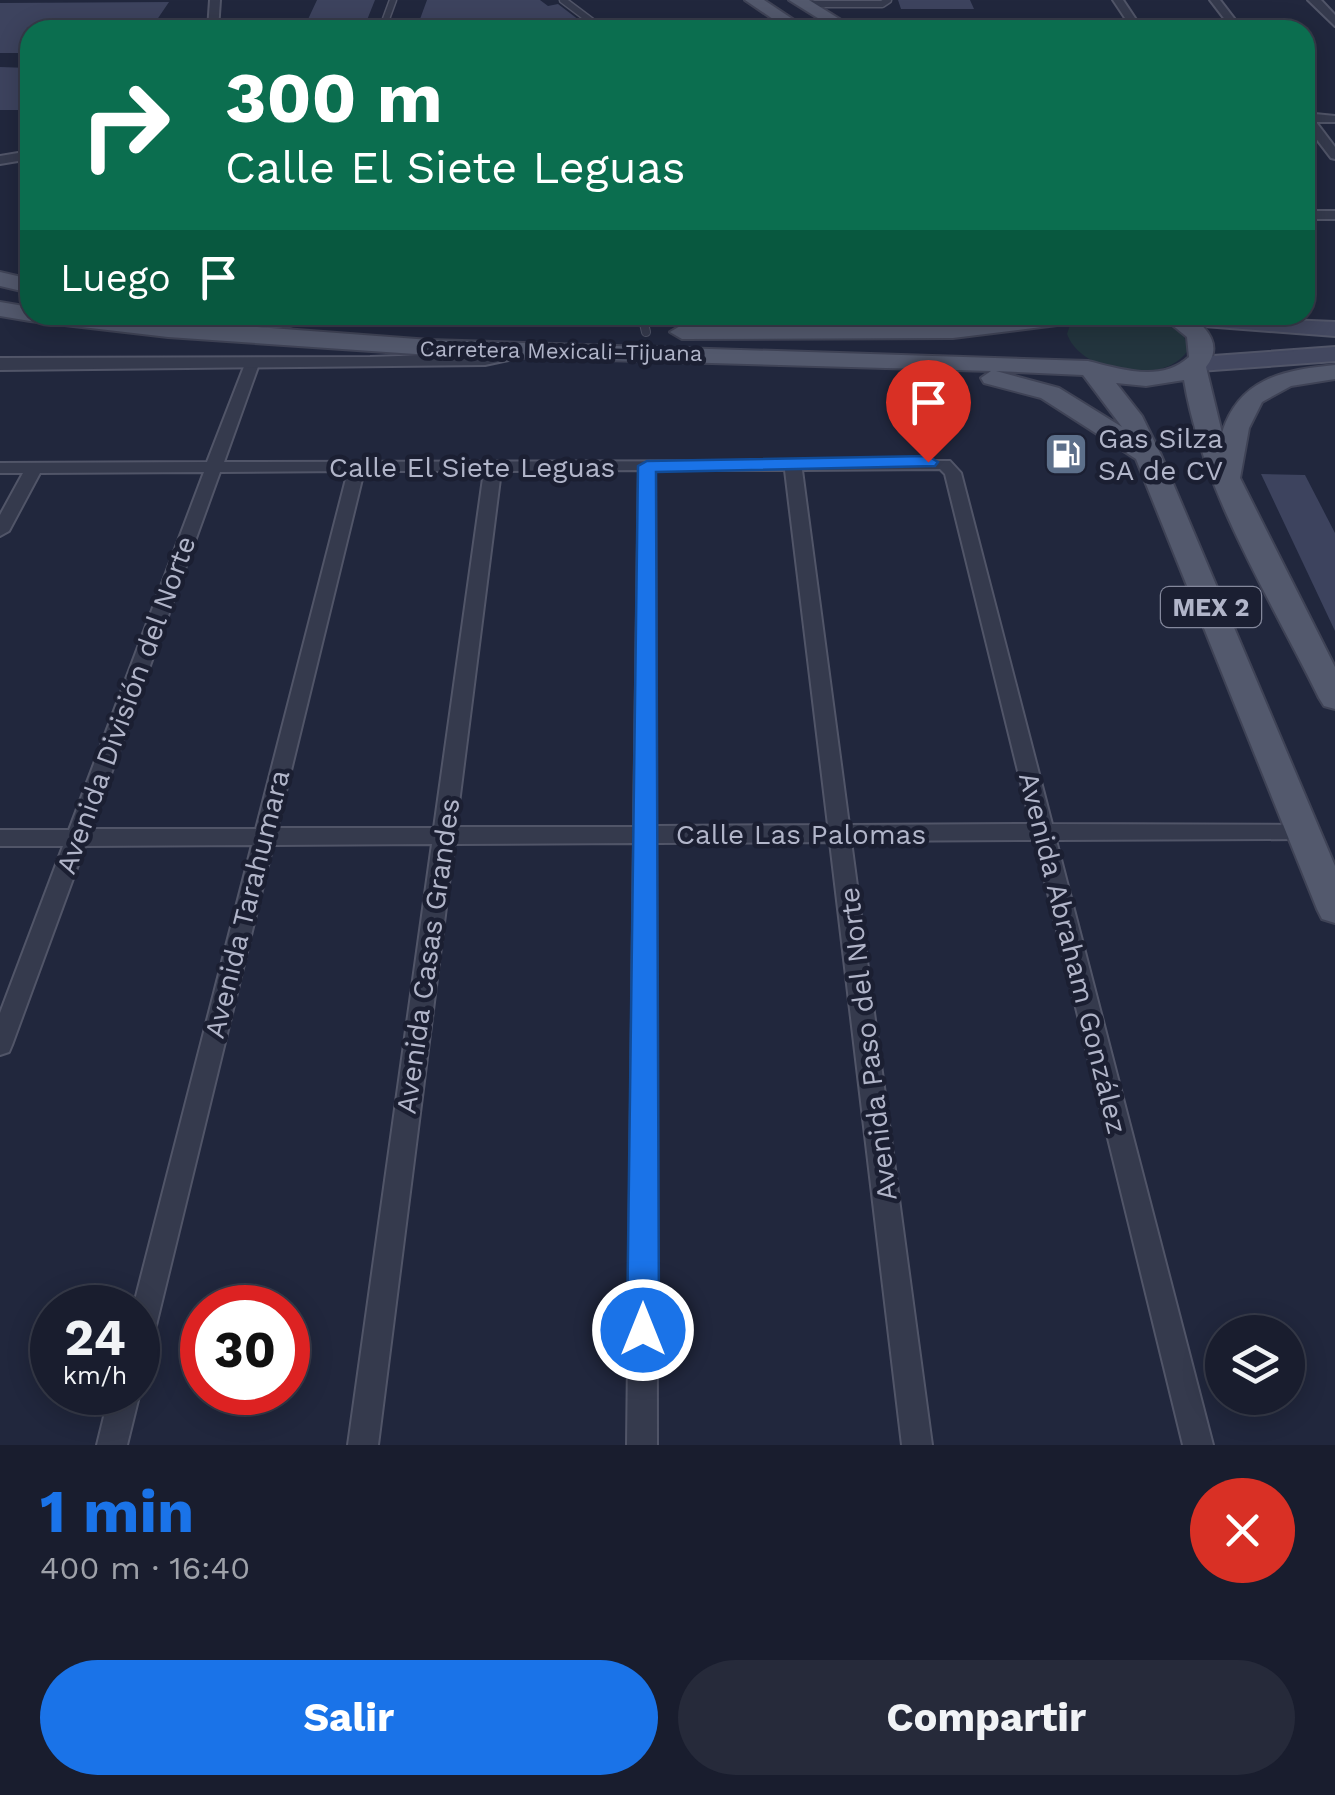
<!DOCTYPE html>
<html lang="es">
<head>
<meta charset="utf-8">
<style>
	body { margin:0; font-family:"Work Sans",sans-serif; background:#262a3a; color:#f1f3f6; height:100vh; display:flex; flex-direction:column; font-size:38px; white-space:nowrap }
	* { box-sizing:border-box; margin:0 }
	p { font-size:32px; color:#9fa2aa }
	.icon { flex:none; width:55px; height:55px; fill:none; stroke:currentColor; stroke-width:2; stroke-linecap:round; stroke-linejoin:round }
	.map { position:relative; height:1445px; overflow:hidden }
	.drawer { display:flex; flex-direction:column; background:#191d2e; flex:1 }
	.drawer>* { flex:none }
	.hud { position:absolute; left:20px; top:20px; width:1295px; height:305px; border-radius:30px; box-shadow:0 5px 25px #0003,0 0 0 2px #373b4a; background:#0b6e4f; color:#fff; overflow:hidden }
	.fabs { position:absolute; left:1205px; top:1315px; display:grid; gap:20px }
	.fabs a { display:grid; place-items:center; width:100px; height:100px; border-radius:50%; background:#191d2e; box-shadow:0 5px 25px #0003,0 0 0 2px #373b4a; font-size:50px }
	.speed { position:absolute; left:30px; top:1285px; display:flex; gap:20px; font-size:50px; font-weight:700; text-align:center }
	.speed>* { display:grid; place-content:center; width:130px; height:130px; border-radius:50%; background:#191d2e; box-shadow:0 5px 25px #0003,0 0 0 2px #373b4a; line-height:1 }
	.speed small { font-size:25px; font-weight:400 }
	.speed .limit { border:15px solid #d22; background:#fff; color:#111 }
	.pin { position:absolute; display:grid; place-items:center; width:85px; height:85px; color:#fff; margin:-102px -42px; border-radius:50% 50% 50% 0; rotate:-45deg; box-shadow:0 0 10px #0007 }
	.pin .icon { rotate:45deg }
	.me { position:absolute; width:110px; margin:-55px; rotate:0deg; stroke-linejoin:round; filter:drop-shadow(0 0 8px #0008) }
	.turn { display:flex; align-items:center; gap:35px; height:210px; padding:0 40px; font-size:45px }
	.turn .icon { width:130px; height:130px; stroke-width:2.5 }
	.turn b { display:block; font-size:70px; line-height:85px }
	.then { display:flex; align-items:center; height:95px; padding:0 40px; background:#0003; gap:20px; font-size:38px }
	.round { display:grid; place-items:center; flex:none; width:105px; height:105px; border-radius:52px; background:#262a3a }
	.overview { display:flex; align-items:center; justify-content:space-between; height:170px; padding:0 40px }
	h1 { font-size:60px; font-weight:700; line-height:75px; color:#1a73e8 }
	.action { display:flex; gap:20px; margin-top:auto; padding:20px 40px }
	.action a { flex:1; height:115px; border-radius:60px; background:#1a73e8; color:#fff; font-size:40px; font-weight:700; line-height:115px; text-align:center }
	.action a+a { background:#262a3a; color:#f1f3f6 }
	.map>svg:first-child { display:block }
	.green { fill:#23353e }
	.building { fill:#3d435e }
	.lines { fill:none; stroke-linecap:round; stroke-linejoin:round }
	.service-far1-casing { stroke:#515568; stroke-width:9 }
	.service-casing { stroke:#515568; stroke-width:10 }
	.minor-casing { stroke:#515568; stroke-width:4 }
	.tertiary-casing { stroke:#515568; stroke-width:4 }
	.secondary-casing { stroke:#515568; stroke-width:4 }
	.primary-casing { stroke:#3f4356; stroke-width:4 }
	.service-far1 { stroke:#353a4d; stroke-width:6 }
	.service { stroke:#353a4d; stroke-width:8 }
	.minor { fill:#353a4d; fill-rule:evenodd }
	.tertiary { fill:#353a4d; fill-rule:evenodd }
	.secondary { fill:#434860; fill-rule:evenodd }
	.primary { fill:#53596d; fill-rule:evenodd }
	.route { fill:#1a73e8; stroke:#114b97; stroke-width:2.5 }
	.labels { text-anchor:middle; dominant-baseline:central; stroke-width:9; stroke-linejoin:round; paint-order:stroke }
	.far-street-label { font-size:22px; fill:#b1b5c9; stroke:#1b1f32 }
	.shield { fill:#1b1f32; stroke:#84889c; stroke-width:2.5 }
	.shield-label { font-size:25px; font-weight:bold; fill:#b1b5c9 }
	.poi-label { font-size:28px; fill:#b1b5c9; stroke:#1b1f32; text-anchor:start }
	.street-label { font-size:28px; fill:#b1b5c9; stroke:#1b1f32 }
</style>
</head>
<body>
<div class="map">
<svg width="1335" height="1445" viewBox="0 0 1335 1445">
	<rect width="100%" height="100%" fill="#21273d"/>
	<path class="green" d="M1086,315C1118,315 1183,306 1188,350C1165,387 1081,374 1067,334L1070,325Z"/>
	<g class="building">
		<polygon points="317,0 375,0 363,30 303,30"/>
		<polygon points="427,0 540,0 548,6 558,4 579,20 578,30 416,30"/>
		<polygon points="898,0 970,0 974,9 901,9"/>
		<polygon points="169,2 150,30 30,30 30,53 0,53 0,3"/>
		<polygon points="0,67 30,68 30,110 0,110"/>
		<polygon points="1048,438 1072,438 1084,471 1059,471"/>
		<polygon points="1261,474 1305,475 1335,533 1335,631"/>
	</g>
	<g class="lines">
		<g class="service-far1-casing">
			<g id="service-far1">
				<polyline points="563,0 603,30"/>
				<polyline points="806,4 882,4 888,0"/>
				<polyline points="382,30 393,0"/>
			</g>
		</g>
		<g class="service-casing">
			<g id="service">
				<polyline points="642,315 646,332"/>
				<polyline points="754,332 769,315"/>
			</g>
		</g>
		<g class="minor-casing">
			<g id="minor">
				<polygon points="210,0 220,0 218,30 208,30"/>
				<polygon points="1113,0 1123,0 1143,30 1133,30"/>
				<polygon points="1210,0 1220,0 1243,30 1233,30"/>
				<polygon points="1305,113 1335,116 1335,122 1316,122 1335,147 1335,159 1331,158 1305,124"/>
				<polygon points="30,151 30,159 0,164 0,156"/>
				<rect x="1305" y="211" width="30" height="8"/>
				<path d="M252,360L259,364L224,462L950,461L961,473L1052,824L1309,825L1312,831L1309,837L1301,839L1056,840L1213,1445H1183L1035,840L851,841L932,1445H902L830,842L656,843L657,1445H627L634,843L454,844L378,1445H348L432,844L273,845L152,1342L148,1352L138,1356V1308H133L252,845L85,846L12,1045L9,1052L0,1055V1013L63,846H0V830H69L204,472L40,473L9,531L0,536V515L23,473H0V463L207,462L245,364ZM940,469L945,474L1031,824L849,825L802,470ZM639,470L634,827H456L501,471ZM655,470H785L828,825L656,826ZM348,471L256,829H91L220,472ZM364,471H484L434,828H277Z"/>
				<polygon points="138,1387 140,1392 127,1445 97,1445 110,1392 138,1392"/>
			</g>
		</g>
		<g class="tertiary-casing">
			<g id="tertiary">
				<polygon points="1308,0 1321,0 1335,15 1335,26"/>
				<polygon points="529,344 538,350 536,354 485,365 0,370 0,358 370,357 485,353"/>
			</g>
		</g>
		<g class="secondary-casing">
			<g id="secondary">
				<polygon points="1169,315 1335,322 1335,336 1178,324 1170,323"/>
				<polygon points="1335,347 1335,361 1199,371 1188,364 1199,357"/>
			</g>
		</g>
		<g class="primary-casing">
			<g id="primary">
				<polygon points="745,0 764,0 809,30 789,30"/>
				<polygon points="789,0 809,0 857,30 837,30"/>
				<polygon points="0,272 30,279 30,293 0,286"/>
				<path d="M0,302L30,307V315H98L430,340L1088,361C1121,369 1161,383 1189,357L1187,337L1160,315H1189C1208,328 1223,346 1206,367L1222,433C1239,378 1284,370 1335,365V379L1291,386L1262,402L1249,428L1240,478L1335,667V709L1324,706L1319,698C1269,596 1203,493 1184,380L1146,386L1116,383L1142,416L1161,455L1335,866V923L1322,919L1317,909L1136,459L1041,398L984,383L981,378L991,371L430,355L168,337L30,321L0,316ZM996,371L1083,375L1122,427L1059,388Z"/>
				<path d="M221,315H292L300,321C287,333 234,327 221,315Z"/>
				<polygon points="1025,315 1069,318 1057,325 953,338 682,339 670,332 682,325 953,324"/>
			</g>
		</g>
		<use href="#service-far1" class="service-far1"/>
		<use href="#service" class="service"/>
		<use href="#minor" class="minor"/>
		<use href="#tertiary" class="tertiary"/>
		<use href="#secondary" class="secondary"/>
		<use href="#primary" class="primary"/>
	</g>
	<polygon class="route" points="928,456 938,462 935,466 656,472 659,1330 654,1342 643,1347 632,1342 627,1330 638,466 647,461"/>
	<defs>
		<g id="fuel-square" transform="scale(2.25)"><rect x="-9" y="-9" width="18" height="18" rx="4" fill="#5c6f8a" stroke="#1b1f32"/><path d="M-5.5-6h7V0h2V4h1.3V-2.5L3-4.5l.8-.8L6-3V5H2.5V1h-1V6h-7ZM-4.2-4.7v3.2H.2V-4.7Z" fill="#fff"/></g>
	</defs>
	<g fill-rule="evenodd">
		<use href="#fuel-square" x="1066" y="454"/>
	</g>
	<g class="labels">
		<g class="far-street-label">
			<text transform="translate(561 351) rotate(1)">Carretera Mexicali–Tijuana</text>
		</g>
		<rect class="shield" x="1161" y="587" width="100" height="40" rx="8"/>
		<g class="shield-label">
			<text x="1211" y="607">MEX 2</text>
		</g>
		<g class="poi-label">
			<text x="1098" y="438">Gas Silza<tspan x="1098" dy="32">SA de CV</tspan></text>
		</g>
		<g class="street-label">
			<text x="472" y="467">Calle El Siete Leguas</text>
			<text transform="translate(126 705) rotate(-70)">Avenida División del Norte</text>
			<text x="801" y="834">Calle Las Palomas</text>
			<text transform="translate(247 904) rotate(-76)">Avenida Tarahumara</text>
			<text transform="translate(1073 953) rotate(76)">Avenida Abraham González</text>
			<text transform="translate(428 956) rotate(-82)">Avenida Casas Grandes</text>
			<text transform="translate(868 1044) rotate(-97)">Avenida Paso del Norte</text>
		</g>
	</g>
</svg>
<div class="fabs">
<a><svg class="icon" aria-label="layers" viewBox="0 0 24 24"><path d="M12 4l9 5-9 5-9-5zM3 14l9 5 9-5"/></svg></a>
</div>
<div class="speed"><div>24<small>km/h</small></div><div class="limit">30</div></div>
<div class="pin" style="left:928px;top:462px;background:#d93025"><svg class="icon" aria-label="arrive" viewBox="0 0 24 24"><path d="M6 21V4h12l-3 4 3 4H6"/></svg></div>
<svg class="me" style="left:643px;top:1330px" viewBox="-20 -20 40 40"><circle r="17" fill="#1a73e8" stroke="#fff" stroke-width="3"/><path d="M0-11L8 9 0 5-8 9z" fill="#fff"/></svg>
<div class="hud">
<div class="turn"><svg class="icon" aria-label="right" viewBox="0 0 24 24"><path d="M7 20v-9h11M14 6l5 5-5 5"/></svg><div><b>300 m</b>Calle El Siete Leguas</div></div>
<div class="then">Luego<svg class="icon" aria-label="arrive" viewBox="0 0 24 24"><path d="M6 21V4h12l-3 4 3 4H6"/></svg></div>
</div>
</div>
<section class="drawer">
<div class="overview"><div><h1>1 min</h1><p>400 m · 16:40</p></div><a class="round" style="background:#d93025;color:#fff"><svg class="icon" aria-label="close" viewBox="0 0 24 24"><path d="M6 6l12 12M18 6L6 18"/></svg></a></div>
<div class="action"><a>Salir</a><a>Compartir</a></div>
</section>
</body>
</html>
